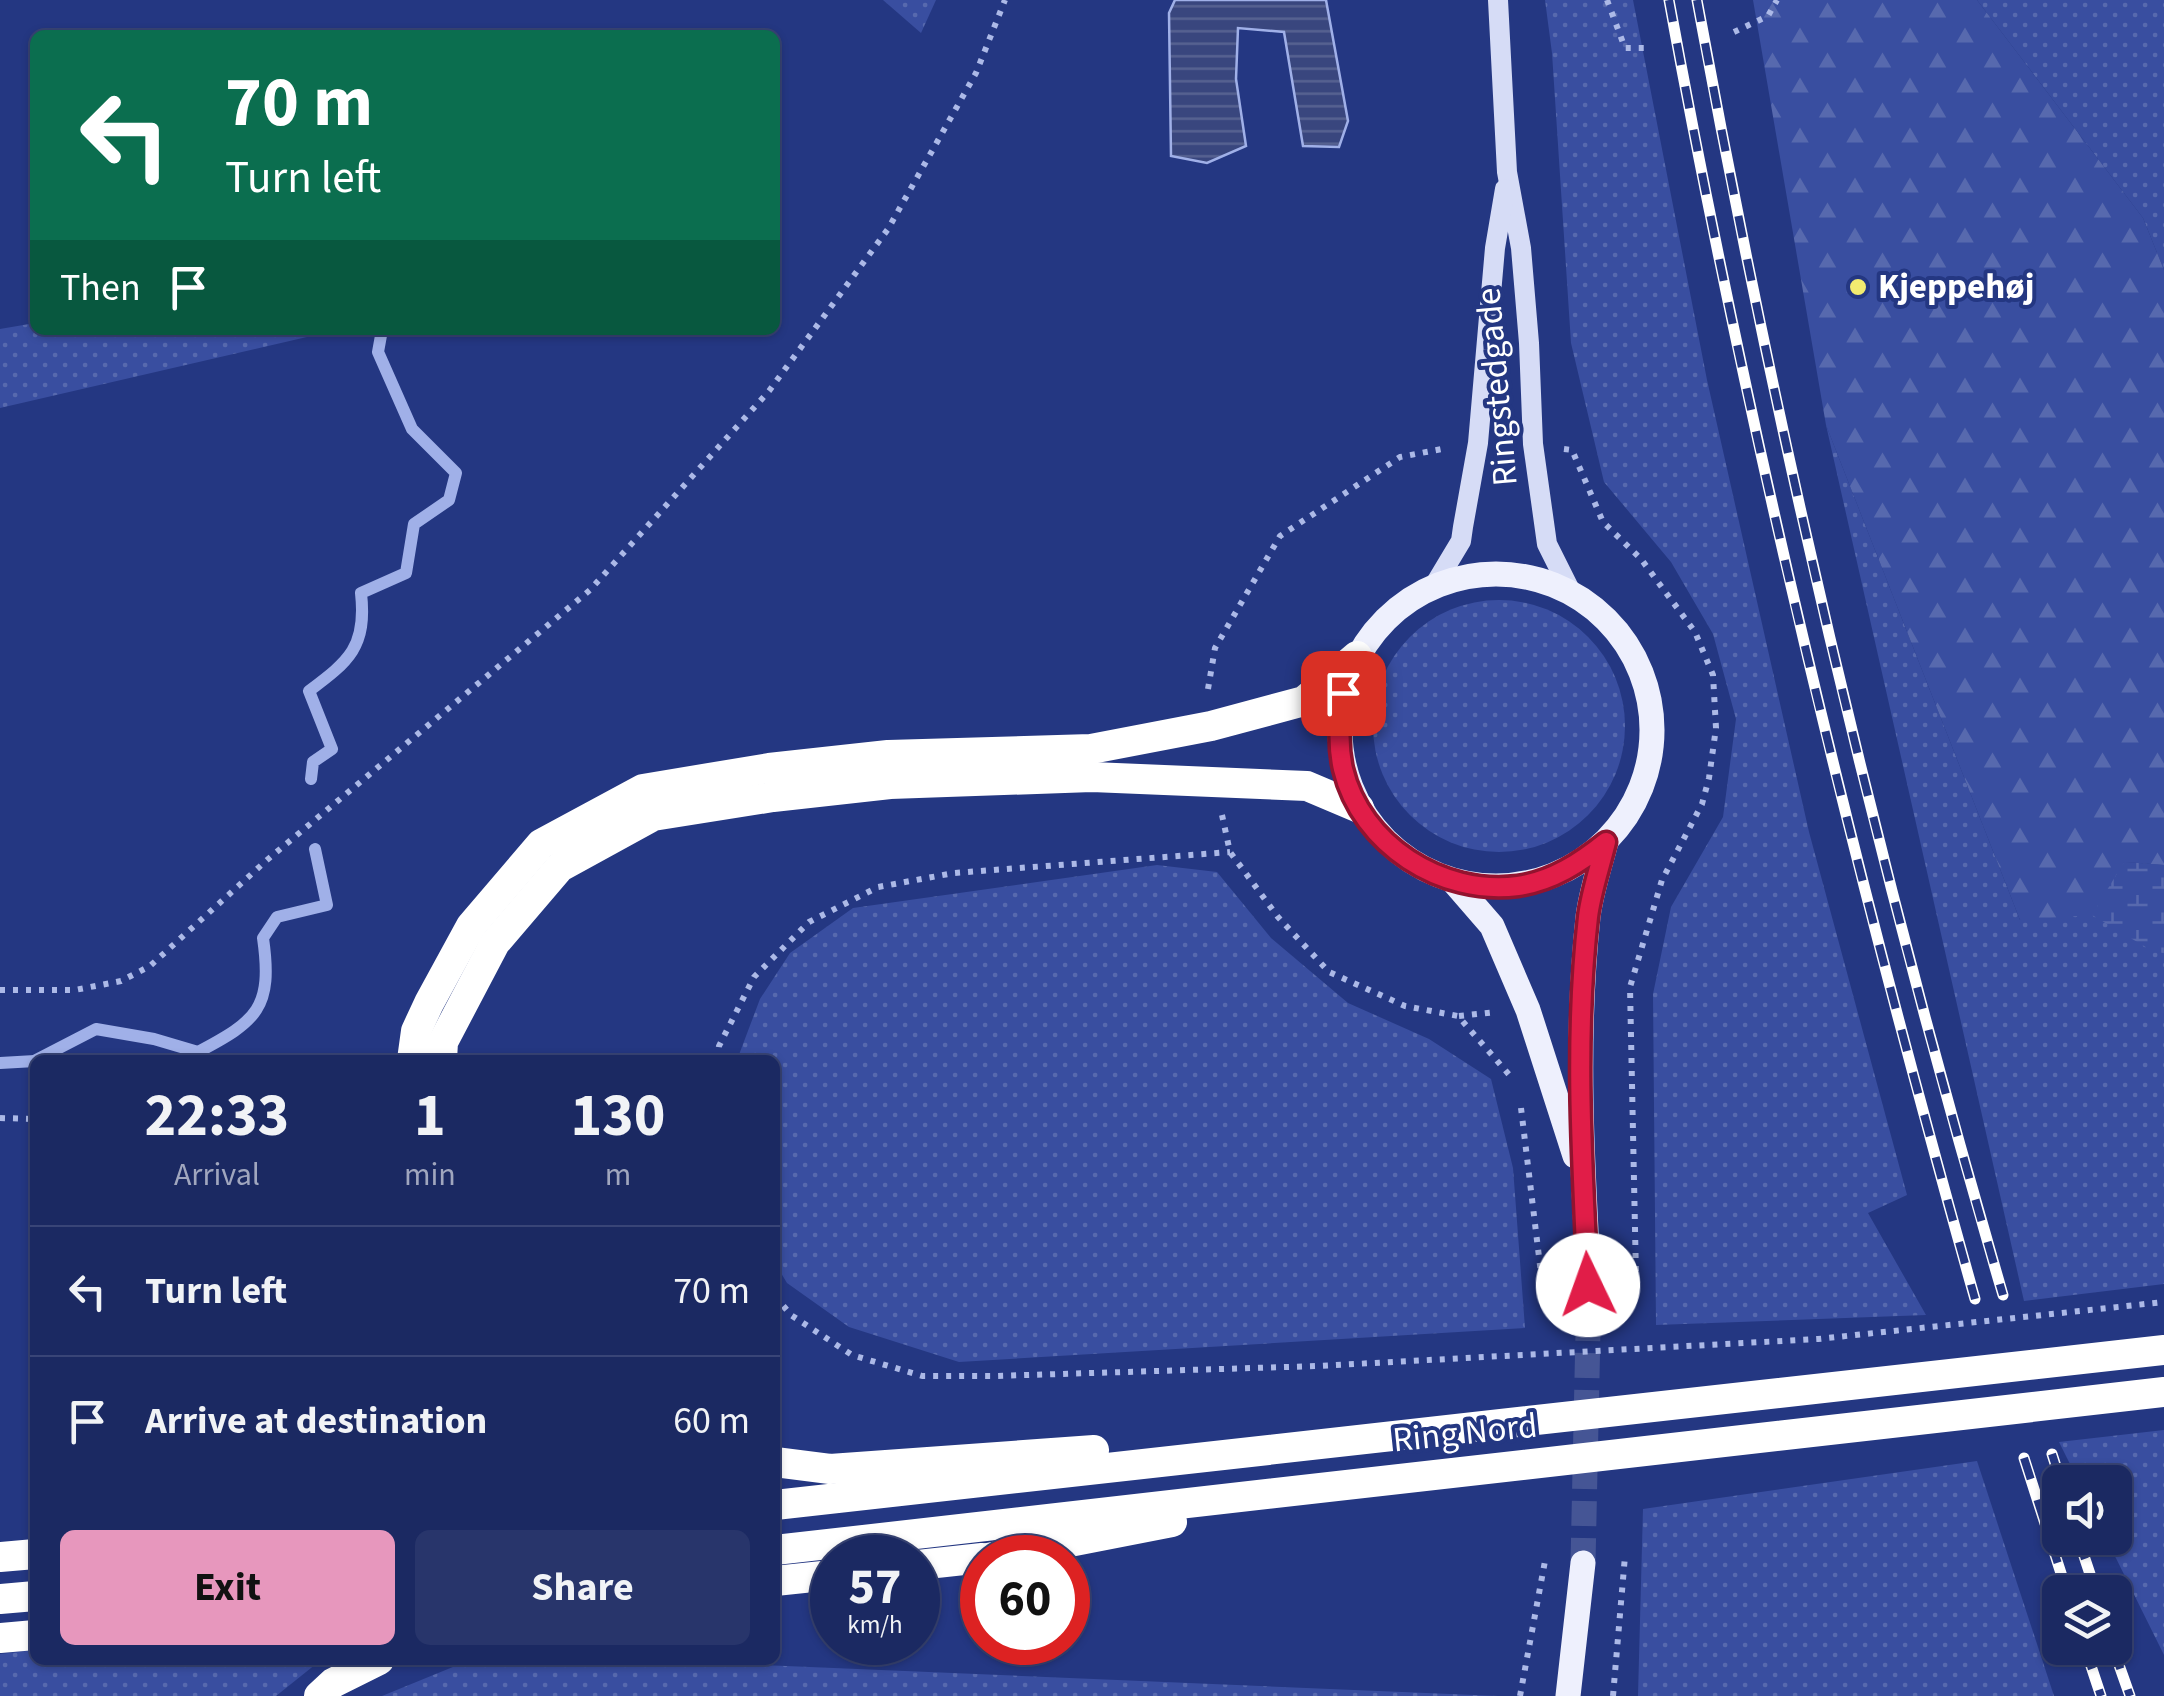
<!DOCTYPE html>
<html lang="en">
<head>
<meta charset="utf-8">
<style>
	body { margin:0; font-family:"Source Sans 3",sans-serif; background:#28356b; color:#f1f3f6; height:100vh; display:flex; flex-direction:column; font-size:38px; white-space:nowrap }
	* { box-sizing:border-box; margin:0 }
	p { font-size:32px; color:#a0a6be }
	.icon { flex:none; width:55px; height:55px; fill:none; stroke:currentColor; stroke-width:2; stroke-linecap:round; stroke-linejoin:round }
	.map { position:relative; flex:1; overflow:hidden }
	.sheet { position:absolute; left:30px; top:1055px; width:750px; height:610px; display:flex; flex-direction:column; background:#1b2962; border-radius:15px; box-shadow:0 2px 8px #0004,0 0 0 2px #394577 }
	.sheet>* { flex:none }
	.guide { position:absolute; left:30px; top:30px; width:750px; height:305px; border-radius:15px; box-shadow:0 2px 8px #0004,0 0 0 2px #394577; background:#0b6e4f; color:#fff; overflow:hidden }
	.fabs { position:absolute; left:2042px; top:1465px; display:grid; gap:20px }
	.fabs a { display:grid; place-items:center; width:90px; height:90px; border-radius:15px; background:#1b2962; box-shadow:0 2px 8px #0004,0 0 0 2px #394577; font-size:50px }
	.speed { position:absolute; left:810px; top:1535px; display:flex; gap:20px; font-size:50px; font-weight:700; text-align:center }
	.speed>* { display:grid; place-content:center; width:130px; height:130px; border-radius:50%; background:#1b2962; box-shadow:0 2px 8px #0004,0 0 0 2px #394577; line-height:1 }
	.speed small { font-size:25px; font-weight:400 }
	.speed .limit { border:15px solid #d22; background:#fff; color:#111 }
	.pin { position:absolute; display:grid; place-items:center; width:85px; height:85px; color:#fff; margin:-42px; border-radius:20px; box-shadow:0 5px 15px #0006 }
	.me { position:absolute; width:110px; margin:-55px; rotate:357deg; stroke-linejoin:round; filter:drop-shadow(0 0 8px #0008) }
	.turn { display:flex; align-items:center; gap:35px; height:210px; padding:0 30px; font-size:45px }
	.turn .icon { width:130px; height:130px; stroke-width:2.5 }
	.turn b { display:block; font-size:70px; line-height:85px }
	.then { display:flex; align-items:center; height:95px; padding:0 30px; background:#0003; gap:20px; font-size:38px }
	.eta { display:flex; justify-content:space-evenly; align-items:center; height:170px; text-align:center }
	.eta b { font-size:60px; font-weight:700; line-height:70px }
	.action { display:flex; gap:20px; margin-top:auto; padding:20px 30px }
	.action a { flex:1; height:115px; border-radius:15px; background:#e797bd; color:#111; font-size:40px; font-weight:700; line-height:115px; text-align:center }
	.action a+a { background:#28356b; color:#f1f3f6 }
	ul { padding:0; list-style:none }
	li { display:flex; align-items:center; gap:30px; height:130px; padding:0 30px; border-top:2px solid #394577 }
	li div { flex:1 }
	li b { display:block; font-size:38px }
	li em { font-style:normal }
	.map>svg:first-child { display:block }
	.grass { fill:url(#grass-dots) }
	.forest { fill:url(#forest-firs) }
	.wetland { fill:url(#wetland-marsh) }
	.water { fill:url(#water-rules); stroke:#a0b0e8; stroke-width:2.5 }
	.lines { fill:none; stroke-linecap:round; stroke-linejoin:round }
	.stream { stroke:#a0b0e8; stroke-width:12 }
	.primary-tunnel { stroke:#455595; stroke-width:25; stroke-dasharray:25 12; stroke-linecap:butt }
	.path { stroke:#acb9e7; stroke-width:6; stroke-dasharray:5 8; stroke-linecap:butt }
	.secondary { stroke:#d6dcf6; stroke-width:20 }
	.primary { stroke:#eef0fd; stroke-width:25 }
	.highway { stroke:#fff; stroke-width:30 }
	.rail-casing { stroke:#fff; stroke-width:11 }
	.rail { stroke:#243782; stroke-width:8; stroke-dasharray:22; stroke-linecap:butt }
	.route-casing { stroke:#92132f; stroke-width:25 }
	.route { stroke:#e11d48; stroke-width:18 }
	.poi-dot { fill:#f2eb70; stroke:#243782; stroke-width:4 }
	.labels { text-anchor:middle; dominant-baseline:central; stroke-width:8; stroke-linejoin:round; paint-order:stroke }
	.poi-label { font-size:35px; font-weight:bold; fill:#fff; stroke:#243782; text-anchor:start }
	.street-label { font-size:35px; fill:#fff; stroke:#243782 }
</style>
</head>
<body>
<div class="map">
<svg width="2164" height="1696" viewBox="0 0 2164 1696">
	<defs>
		<pattern id="grass-dots" width="8" height="8" patternUnits="userSpaceOnUse" patternTransform="scale(2.5)"><rect width="8" height="8" fill="#394ea0"/><path d="M2 2h.1M6 6h.1" fill="none" stroke="#5769ae" stroke-width="1.8" stroke-linecap="round"/></pattern>
		<pattern id="forest-firs" width="22" height="20" patternUnits="userSpaceOnUse" patternTransform="scale(2.5)"><rect width="22" height="20" fill="#394ea0"/><path d="M5 1l3.5 6h-7zM16 11l3.5 6h-7z" fill="#5769ae"/></pattern>
		<pattern id="wetland-marsh" width="20" height="14" patternUnits="userSpaceOnUse" patternTransform="scale(2.5)"><rect width="20" height="14" fill="#394ea0"/><path d="M1 5h8M5 5V1M11 12h8M15 12V8" fill="none" stroke="#5769ae"/></pattern>
		<pattern id="water-rules" width="6" height="5" patternUnits="userSpaceOnUse" patternTransform="scale(2.5)"><rect width="6" height="5" fill="#39467e"/><path d="M0 2.5h6" fill="none" stroke="#576291"/></pattern>
	</defs>
	<rect width="100%" height="100%" fill="#243782"/>
	<g class="grass">
		<polygon points="883,0 936,0 921,33"/>
		<polygon points="1545,0 1633,0 1707,380 1809,832 1907,1195 1868,1213 1926,1315 1656,1325 1653,994 1671,907 1723,817 1736,719 1713,634 1671,562 1604,482 1571,343 1552,53"/>
		<polygon points="1977,0 2164,0 2164,270 2143,218"/>
		<polygon points="35,323 35,330 337,330 0,408 0,329"/>
		<polygon points="1826,425 2020,920 2124,862 2164,865 2164,1284 2024,1301"/>
		<circle cx="1499" cy="726" r="126"/>
		<polygon points="1157,865 1217,872 1271,938 1348,1003 1429,1039 1491,1079 1513,1168 1525,1328 959,1362 849,1327 787,1283 775,1263 775,1060 737,1060 760,999 790,953 853,908"/>
		<polygon points="2164,1430 2164,1655 2106,1538 2115,1538 2115,1482 2079,1482 2059,1442"/>
		<polygon points="1977,1461 2054,1696 1638,1696 1643,1509"/>
		<polygon points="35,1650 35,1660 321,1660 276,1696 0,1696 0,1654"/>
		<polygon points="470,1660 645,1660 1498,1696 382,1696"/>
	</g>
	<polygon class="forest" points="1753,0 1977,0 2143,218 2164,270 2164,865 2124,862 2092,915 2020,920 1826,425"/>
	<polygon class="wetland" points="2124,862 2164,865 2164,953 2154,952 2092,915"/>
	<polygon class="water" points="1175,0 1326,0 1348,121 1339,147 1303,146 1284,32 1238,28 1236,79 1246,146 1207,163 1171,156 1169,13"/>
	<g class="lines">
		<g class="stream">
			<path d="M311,779L313,762L332,749L309,691C349,661 367,647 361,593L406,573L414,524L449,500L456,473L412,429L378,352L382,330"/>
			<path d="M36,1060L96,1029L154,1039L198,1052C257,1021 273,1008 263,938L277,917L327,905L315,849"/>
			<polyline points="0,1063 35,1061"/>
		</g>
		<polyline class="primary-tunnel" points="1583,1563 1589,1285"/>
		<g class="path">
			<polyline points="1607,0 1625,48 1650,48"/>
			<polyline points="1734,32 1768,16 1777,0"/>
			<polyline points="1564,449 1572,450 1603,522 1641,559 1695,632 1713,675 1716,728 1709,778 1702,804 1662,880 1630,987 1636,1277"/>
			<polyline points="1208,689 1215,648 1280,536 1400,457 1447,448"/>
			<polyline points="1222,815 1230,852 1278,917 1329,972 1405,1006 1458,1016 1512,1078"/>
			<polyline points="0,990 75,990 121,981 150,966 267,860 590,590 769,391 888,229 976,73 1005,0"/>
			<polyline points="1459,1016 1496,1012"/>
			<polyline points="717,1060 719,1046 754,977 809,922 878,887 954,873 1230,852"/>
			<polyline points="1521,1108 1543,1290"/>
			<polyline points="0,1118 35,1119"/>
			<polyline points="775,1296 791,1315 852,1355 922,1376 995,1376 1318,1366 1818,1339 2164,1302"/>
			<polyline points="1520,1696 1545,1561"/>
			<polyline points="1613,1696 1625,1556"/>
		</g>
		<g class="secondary">
			<polyline points="1498,0 1507,172 1521,248 1529,343 1533,444 1547,544 1571,592"/>
			<polyline points="1434,586 1461,541 1463,527 1478,443 1495,248 1505,189"/>
		</g>
		<g class="primary">
			<circle cx="1496" cy="730" r="156"/>
			<polyline points="1453,881 1492,926 1528,1010 1575,1156"/>
			<path d="M1589,1285C1582,1163 1575,1038 1588,917C1591,892 1600,866 1606,842"/>
			<polyline points="1568,1696 1583,1563"/>
		</g>
		<g class="highway">
			<polyline points="412,1060 416,1031 429,1003 471,926 541,844 643,789 769,768 888,755 1091,749 1211,726 1304,701 1357,656"/>
			<polyline points="442,1060 443,1042 495,943 560,867 653,816 773,797 890,784 1092,777 1307,786 1359,808"/>
			<polyline points="775,1462 830,1469 1094,1450"/>
			<polyline points="775,1505 2164,1350"/>
			<polyline points="775,1550 2164,1392"/>
			<polyline points="0,1557 35,1554"/>
			<polyline points="988,1558 1172,1522"/>
			<polyline points="918,1565 982,1558"/>
			<polyline points="775,1581 832,1575"/>
			<polyline points="0,1599 35,1596"/>
			<polyline points="0,1638 35,1635"/>
			<polyline points="319,1696 333,1683 379,1660"/>
		</g>
		<g class="rail-casing">
			<g id="rail">
				<path d="M1669,0C1749,439 1854,870 1975,1299"/>
				<path d="M1697,0C1777,437 1878,869 2003,1295"/>
				<polyline points="2052,1454 2061,1482"/>
				<polyline points="2024,1458 2067,1592"/>
				<polyline points="2078,1538 2096,1592"/>
				<polyline points="2085,1648 2101,1696"/>
				<polyline points="2113,1648 2130,1696"/>
			</g>
		</g>
		<use href="#rail" class="rail"/>
	</g>
	<g class="lines">
		<g class="route-casing">
			<path id="route" d="M1343,693C1340,719 1337,743 1343,769C1361,845 1442,896 1518,886C1552,881 1580,863 1606,842C1600,867 1591,892 1588,917C1574,1038 1582,1163 1588,1285"/>
		</g>
		<use href="#route" class="route"/>
	</g>
	<circle class="poi-dot" cx="1858" cy="287" r="10"/>
	<g class="labels">
		<g class="poi-label">
			<text x="1878" y="287">Kjeppehøj</text>
		</g>
		<g class="street-label">
			<text transform="translate(1497 387) rotate(-95)">Ringstedgade</text>
			<text transform="translate(1465 1433) rotate(-6)">Ring Nord</text>
		</g>
	</g>
</svg>
<div class="fabs">
<a><svg class="icon" aria-label="sound" viewBox="0 0 24 24"><path d="M4 9h4l5-4v14l-5-4H4zM17 9q2 3 0 6"/></svg></a>
<a><svg class="icon" aria-label="layers" viewBox="0 0 24 24"><path d="M12 4l9 5-9 5-9-5zM3 14l9 5 9-5"/></svg></a>
</div>
<div class="speed"><div>57<small>km/h</small></div><div class="limit">60</div></div>
<div class="pin" style="left:1343px;top:693px;background:#d93025"><svg class="icon" aria-label="arrive" viewBox="0 0 24 24"><path d="M6 21V4h12l-3 4 3 4H6"/></svg></div>
<svg class="me" style="left:1588px;top:1285px" viewBox="-20 -20 40 40"><circle r="19" fill="#fff"/><path d="M0-13L10 11 0 6-10 11z" fill="#e11d48"/></svg>
<div class="guide">
<div class="turn"><svg class="icon" aria-label="left" viewBox="0 0 24 24"><path d="M17 20v-9H6M10 6l-5 5 5 5"/></svg><div><b>70 m</b>Turn left</div></div>
<div class="then">Then<svg class="icon" aria-label="arrive" viewBox="0 0 24 24"><path d="M6 21V4h12l-3 4 3 4H6"/></svg></div>
</div>
<section class="sheet">
<div class="eta">
<div><b>22:33</b><p>Arrival</p></div>
<div><b>1</b><p>min</p></div>
<div><b>130</b><p>m</p></div>
</div>
<ul>
<li><svg class="icon" aria-label="left" viewBox="0 0 24 24"><path d="M17 20v-9H6M10 6l-5 5 5 5"/></svg><div><b>Turn left</b></div><em>70 m</em></li>
<li><svg class="icon" aria-label="arrive" viewBox="0 0 24 24"><path d="M6 21V4h12l-3 4 3 4H6"/></svg><div><b>Arrive at destination</b></div><em>60 m</em></li>
</ul>
<div class="action"><a>Exit</a><a>Share</a></div>
</section>
</div>
</body>
</html>
